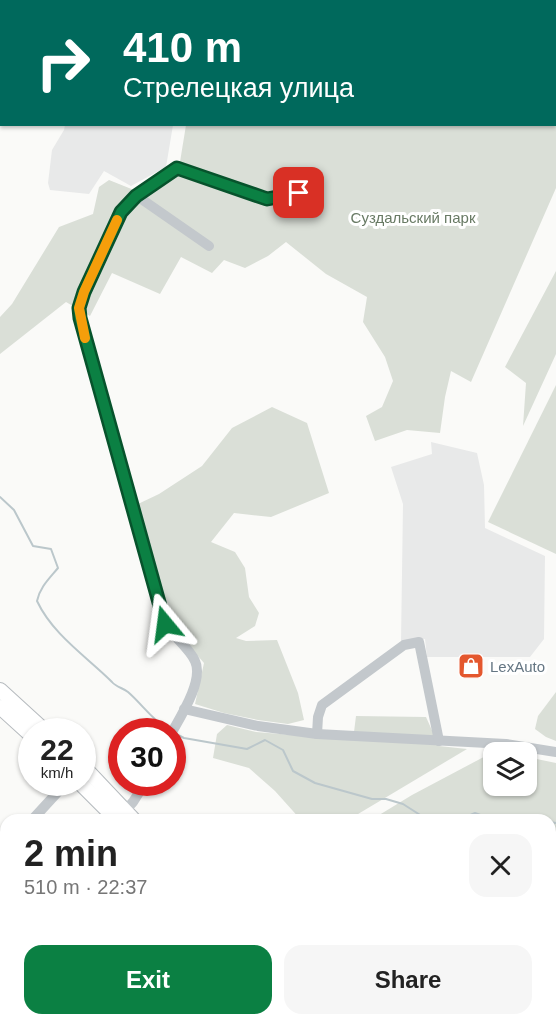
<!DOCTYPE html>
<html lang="en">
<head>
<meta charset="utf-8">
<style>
	body { margin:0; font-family:Helvetica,sans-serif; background:#f6f6f6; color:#222; height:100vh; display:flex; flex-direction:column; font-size:22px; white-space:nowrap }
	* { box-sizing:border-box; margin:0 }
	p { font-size:20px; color:#767676 }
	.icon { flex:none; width:33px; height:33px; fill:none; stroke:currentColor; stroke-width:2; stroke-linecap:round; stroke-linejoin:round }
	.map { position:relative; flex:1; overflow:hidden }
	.panel { position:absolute; left:0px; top:814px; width:556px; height:212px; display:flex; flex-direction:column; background:#fff; border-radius:18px 18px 0 0; box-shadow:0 2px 4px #0004 }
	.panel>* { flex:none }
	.banner { position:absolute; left:0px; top:0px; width:556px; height:126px; box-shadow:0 2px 4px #0004; background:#00695c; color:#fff; overflow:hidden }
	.fabs { position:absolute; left:483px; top:742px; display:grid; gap:12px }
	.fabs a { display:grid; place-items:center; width:54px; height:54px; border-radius:12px; background:#fff; box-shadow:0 2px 4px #0004; font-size:30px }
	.speed { position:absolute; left:18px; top:718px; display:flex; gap:12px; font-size:30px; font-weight:700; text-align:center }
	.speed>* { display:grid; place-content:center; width:78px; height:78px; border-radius:50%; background:#fff; box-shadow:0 2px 4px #0004; line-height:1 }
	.speed small { font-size:15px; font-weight:400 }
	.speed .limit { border:9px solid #d22; background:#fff; color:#111 }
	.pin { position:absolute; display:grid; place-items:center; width:51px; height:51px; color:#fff; margin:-26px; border-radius:12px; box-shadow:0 3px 9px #0006 }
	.me { position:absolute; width:66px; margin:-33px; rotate:344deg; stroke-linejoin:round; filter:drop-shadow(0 0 4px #0008) }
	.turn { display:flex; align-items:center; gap:21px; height:126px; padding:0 24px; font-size:27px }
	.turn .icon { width:78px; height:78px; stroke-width:2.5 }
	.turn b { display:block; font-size:42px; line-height:51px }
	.round { display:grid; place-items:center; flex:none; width:63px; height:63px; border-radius:18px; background:#f6f6f6 }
	.overview { display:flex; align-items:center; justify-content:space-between; height:102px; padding:0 24px }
	h1 { font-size:36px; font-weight:700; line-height:45px }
	.button { display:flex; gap:12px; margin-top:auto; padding:12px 24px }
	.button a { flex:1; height:69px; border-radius:18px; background:#0b8043; color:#fff; font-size:24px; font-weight:700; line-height:69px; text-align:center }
	.button a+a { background:#f6f6f6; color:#222 }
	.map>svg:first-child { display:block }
	.built { fill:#e8e9e9 }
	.green { fill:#dadfd7 }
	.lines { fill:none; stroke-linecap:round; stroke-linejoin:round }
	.stream { stroke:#bbc7cb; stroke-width:2 }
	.major-casing { stroke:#b5babe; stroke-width:16 }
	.minor { stroke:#c3c8cc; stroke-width:10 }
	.major { stroke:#fff; stroke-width:14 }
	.route-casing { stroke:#07532c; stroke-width:15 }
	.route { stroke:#0b8043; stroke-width:10 }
	.slow { stroke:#f59e0b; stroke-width:10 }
	.labels { text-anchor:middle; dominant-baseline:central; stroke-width:6; stroke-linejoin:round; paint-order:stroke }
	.park-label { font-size:15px; fill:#687a64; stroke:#fff }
	.poi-label { font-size:15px; fill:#657683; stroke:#fff; text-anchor:start }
</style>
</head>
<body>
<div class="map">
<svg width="556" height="1025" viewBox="0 0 556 1025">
	<rect width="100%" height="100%" fill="#fafaf8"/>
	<g class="built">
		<polygon points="0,0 196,0 2,2 1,41"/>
		<polygon points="65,125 173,125 166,167 131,186 104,171 89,194 50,190 48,183 52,150 64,130"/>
		<polygon points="431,442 477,453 484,485 485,528 545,556 544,639 530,657 427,657 425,639 401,643 403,504 391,467 432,454"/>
		<polygon points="245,1020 411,1020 413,1025 247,1025"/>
	</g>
	<g class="green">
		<polygon points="210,0 556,0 556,188 471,382 451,371 445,397 440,433 407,430 375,441 366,416 382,407 393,381 385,357 363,322 367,297 326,274 286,242 268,256 245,268 224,260 212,273 181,257 160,294 112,273 90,316 66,302 0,354 0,317 12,304 59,227 93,214 99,187 109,180 134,190 174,161 180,162 186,125 555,124 555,2 209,1"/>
		<polygon points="556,271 556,354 523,426 526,383 505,367"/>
		<polygon points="556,385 556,554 488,522"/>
		<polygon points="272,407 307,423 329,493 271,517 234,513 211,542 235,552 245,568 249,597 259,613 255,626 236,638 246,641 277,640 298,693 304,720 288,724 258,720 256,732 353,740 356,716 426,717 439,746 467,749 348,820 301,820 275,791 249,768 213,758 217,734 227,725 256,732 258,720 224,713 195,704 204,663 170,624 138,504 159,494 202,466 232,428"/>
		<polygon points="556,692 556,741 546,737 535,729 538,716"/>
		<polygon points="495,751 504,753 494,753 494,786 526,786 527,757 556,763 556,1025 419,1025 417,1020 550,1020 550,820 371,820 412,795"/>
		<polygon points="108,1020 209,1020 210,1025 87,1025"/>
	</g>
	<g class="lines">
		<g class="stream">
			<path d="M0,497L14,510L33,546L51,549L58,568C49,579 40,587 37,601C53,635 87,657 112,682C116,687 123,688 128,692C142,704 152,720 169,730"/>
			<polyline points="176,734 184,738 247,749 265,740 283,750 293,771 315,783 372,799 386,799 403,804 428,820"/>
			<polyline points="459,820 475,813 494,820"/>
			<polyline points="550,822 556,823"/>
		</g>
		<g class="major-casing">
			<g id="major">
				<polyline points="0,690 46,732"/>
				<polyline points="0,707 32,736"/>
				<polyline points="82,765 134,820"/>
				<polyline points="80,783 117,820"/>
				<polyline points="220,1020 221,1025"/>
				<polyline points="231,1020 233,1025"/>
			</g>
		</g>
		<g class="minor">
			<polyline points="137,196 177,168 267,199 315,190"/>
			<polyline points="184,709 258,726 317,734 506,744 556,752"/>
			<path d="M172,732C181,716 204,680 195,661C190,649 173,636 165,624L80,319L79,308L84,292L121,211L137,196L209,246"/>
			<polyline points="317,734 318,717 322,705 404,645 419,642 439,741"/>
			<polyline points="121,815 133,802 145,783"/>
			<polyline points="32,820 66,783"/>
			<polyline points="0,855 6,849"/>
			<polyline points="84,1025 108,1020"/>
		</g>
		<use href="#major" class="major"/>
	</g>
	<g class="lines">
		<g class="route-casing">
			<polyline id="route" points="165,624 80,318 79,308 84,292 121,212 136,196 177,168 267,199 299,193"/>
		</g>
		<use href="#route" class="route"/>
		<polyline class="slow" points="85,338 79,308 84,292 117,220"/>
	</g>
	<defs>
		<g id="shop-square" transform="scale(1.35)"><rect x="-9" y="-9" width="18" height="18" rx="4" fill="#e4572e" stroke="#fff"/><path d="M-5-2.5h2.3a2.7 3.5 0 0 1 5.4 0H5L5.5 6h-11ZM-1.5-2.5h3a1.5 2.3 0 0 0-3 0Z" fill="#fff"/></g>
	</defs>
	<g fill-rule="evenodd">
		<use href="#shop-square" x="471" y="666"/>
	</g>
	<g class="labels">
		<g class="park-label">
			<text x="413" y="217">Суздальский парк</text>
		</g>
		<g class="poi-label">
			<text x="490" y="666">LexAuto</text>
		</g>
	</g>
</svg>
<div class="fabs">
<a><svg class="icon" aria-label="layers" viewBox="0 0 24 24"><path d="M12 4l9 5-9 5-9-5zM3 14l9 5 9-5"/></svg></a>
</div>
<div class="speed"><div>22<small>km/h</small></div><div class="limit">30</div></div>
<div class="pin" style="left:299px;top:193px;background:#d93025"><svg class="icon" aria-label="arrive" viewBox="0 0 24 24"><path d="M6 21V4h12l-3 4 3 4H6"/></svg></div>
<svg class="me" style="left:165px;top:624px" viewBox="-20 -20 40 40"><path d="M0-17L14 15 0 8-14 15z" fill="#0b8043" stroke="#fff" stroke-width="4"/></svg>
<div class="banner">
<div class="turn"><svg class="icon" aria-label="right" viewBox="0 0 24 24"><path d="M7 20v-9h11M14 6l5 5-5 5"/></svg><div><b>410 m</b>Стрелецкая улица</div></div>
</div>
<section class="panel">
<div class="overview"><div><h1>2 min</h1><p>510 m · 22:37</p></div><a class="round"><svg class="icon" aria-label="close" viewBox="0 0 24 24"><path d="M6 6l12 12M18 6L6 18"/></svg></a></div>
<div class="button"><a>Exit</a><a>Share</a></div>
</section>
</div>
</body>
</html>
